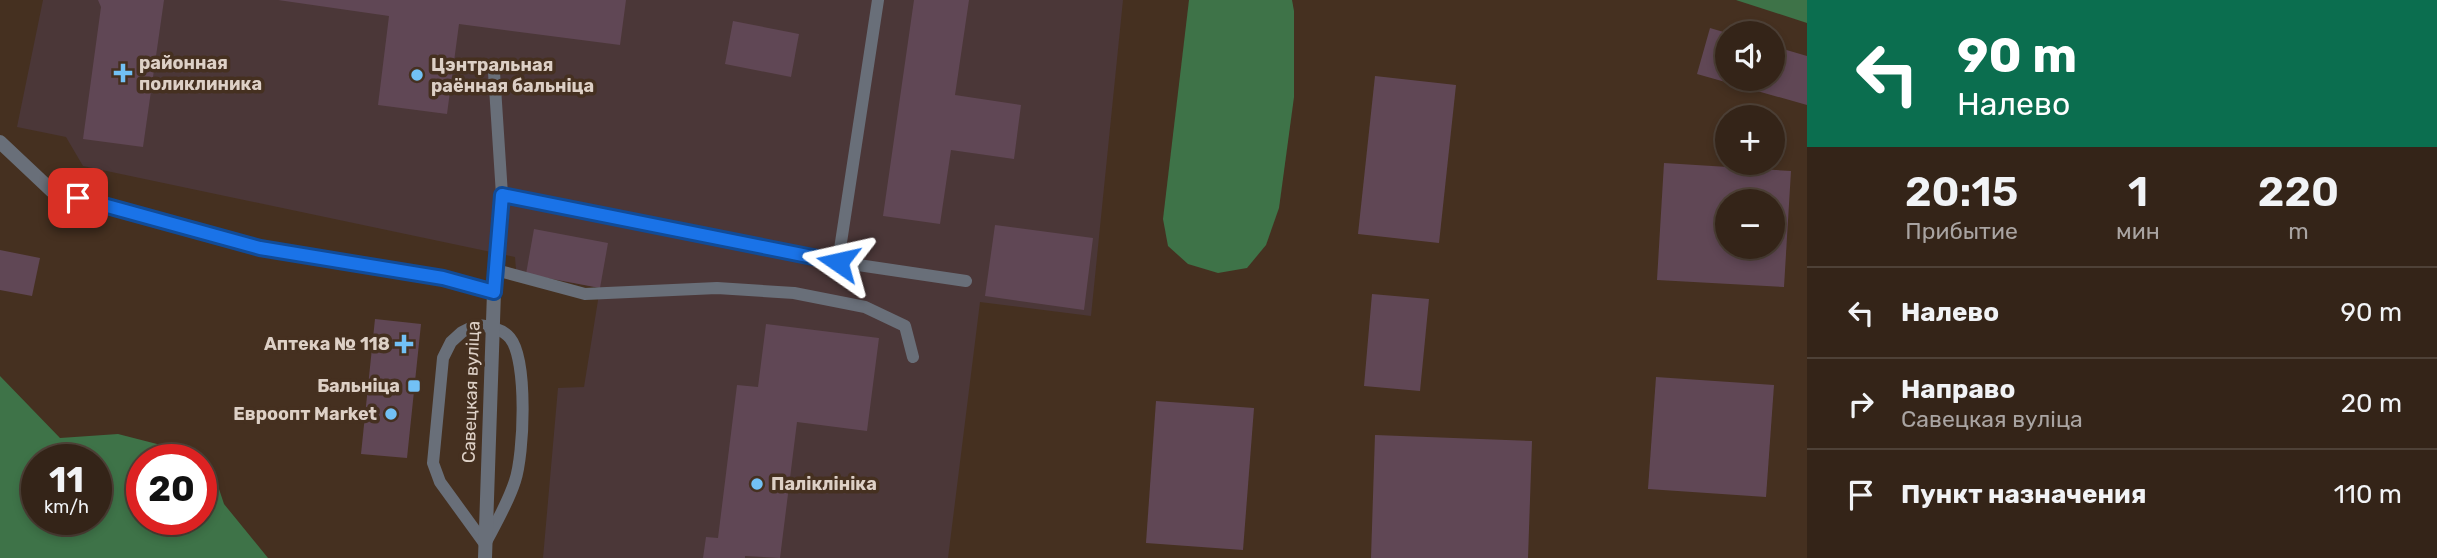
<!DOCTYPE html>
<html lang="ru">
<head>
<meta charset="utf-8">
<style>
	body { margin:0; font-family:Rubik,sans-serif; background:#3f3025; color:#f1f3f6; height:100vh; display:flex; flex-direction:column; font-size:26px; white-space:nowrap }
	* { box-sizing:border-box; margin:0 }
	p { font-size:23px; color:#a9a4a2 }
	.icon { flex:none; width:38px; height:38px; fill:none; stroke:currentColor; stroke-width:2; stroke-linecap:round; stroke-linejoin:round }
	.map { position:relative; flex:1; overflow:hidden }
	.side { display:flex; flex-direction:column; background:#342418; width:630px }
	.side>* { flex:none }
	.hud { background:#0b6e4f; color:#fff; overflow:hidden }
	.tools { position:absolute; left:1715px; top:21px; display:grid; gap:14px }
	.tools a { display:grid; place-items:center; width:70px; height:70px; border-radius:50%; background:#342418; box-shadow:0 4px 10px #0003,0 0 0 2px #4e4137; font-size:35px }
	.speed { position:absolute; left:21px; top:444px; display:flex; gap:14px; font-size:35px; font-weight:700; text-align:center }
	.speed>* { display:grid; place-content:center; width:91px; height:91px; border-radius:50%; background:#342418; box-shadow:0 4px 10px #0003,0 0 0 2px #4e4137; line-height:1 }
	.speed small { font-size:18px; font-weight:400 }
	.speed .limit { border:10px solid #d22; background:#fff; color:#111 }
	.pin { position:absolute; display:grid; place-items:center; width:60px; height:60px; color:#fff; margin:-30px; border-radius:14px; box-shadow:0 4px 10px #0006 }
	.me { position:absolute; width:77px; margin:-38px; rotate:281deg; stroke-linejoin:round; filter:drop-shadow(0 0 5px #0008) }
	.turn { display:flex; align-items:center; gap:24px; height:147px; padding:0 35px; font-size:32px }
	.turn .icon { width:91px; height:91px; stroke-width:2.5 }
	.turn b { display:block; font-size:49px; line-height:60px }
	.eta { display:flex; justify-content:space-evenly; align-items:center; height:119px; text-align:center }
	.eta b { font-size:42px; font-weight:600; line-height:49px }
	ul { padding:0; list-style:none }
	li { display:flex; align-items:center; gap:21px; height:91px; padding:0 35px; border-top:2px solid #4e4137 }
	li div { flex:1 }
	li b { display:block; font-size:26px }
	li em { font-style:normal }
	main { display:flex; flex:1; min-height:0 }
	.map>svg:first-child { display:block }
	.medical { fill:#4b3738 }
	.forest { fill:#3e7348; fill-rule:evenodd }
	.building { fill:#604755; fill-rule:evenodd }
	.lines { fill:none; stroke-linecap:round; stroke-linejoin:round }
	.service { stroke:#696f79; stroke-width:12 }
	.minor { stroke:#696f79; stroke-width:14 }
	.route-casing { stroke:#114b97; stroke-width:18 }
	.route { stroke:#1a73e8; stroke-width:12 }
	.poi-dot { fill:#72c1f5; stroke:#453020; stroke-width:2.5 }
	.labels { text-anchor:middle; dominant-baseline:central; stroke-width:7; stroke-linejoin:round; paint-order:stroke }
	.poi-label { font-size:18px; font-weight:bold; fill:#ddd0c6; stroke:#453020; text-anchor:start }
	.street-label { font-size:18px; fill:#ddd0c6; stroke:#453020 }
</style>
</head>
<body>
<main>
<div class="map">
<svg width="1807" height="558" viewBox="0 0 1807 558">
	<rect width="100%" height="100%" fill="#453020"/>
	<polygon class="medical" points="43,0 1123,0 1091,316 980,302 948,558 543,558 558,388 584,387 600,288 526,274 516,270 515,257 83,166 66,137 17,127"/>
	<g class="forest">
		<polygon points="1189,0 1292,0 1294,11 1294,97 1279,208 1266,245 1247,268 1218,273 1188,264 1168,246 1163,219"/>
		<polygon points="1736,0 1807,0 1807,23 1739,1"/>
		<path d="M0,376L60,438L118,434L157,444L191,460H142V520H201V465L213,471L224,504L268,558H0ZM37,460H96V520H37Z"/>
	</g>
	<g class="building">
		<polygon points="98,0 164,0 143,147 83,139 101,7"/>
		<polygon points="278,0 626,0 620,45 459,24 447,114 378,105 389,16"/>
		<polygon points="914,0 969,0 955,95 1021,105 1014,159 951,150 940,224 883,216"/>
		<polygon points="733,21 799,34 791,77 725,64"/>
		<polygon points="1710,28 1727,33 1727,79 1773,79 1773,46 1807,56 1807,105 1697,74"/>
		<polygon points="1375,76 1456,85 1439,243 1358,234"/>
		<path d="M1664,163L1791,171L1784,287L1657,280ZM1727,201H1773V247H1727Z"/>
		<polygon points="995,225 1093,238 1084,310 985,296"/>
		<polygon points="534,229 608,243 600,288 526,274"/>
		<polygon points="0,250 40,258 32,296 0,290"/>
		<polygon points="1372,294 1429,299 1420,391 1364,386"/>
		<polygon points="375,319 421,324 407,458 361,454"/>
		<polygon points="766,324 879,338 867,431 797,422 780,558 745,556 745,558 703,558 706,537 718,538 737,385 758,387"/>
		<polygon points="1656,377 1774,385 1766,497 1648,489"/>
		<polygon points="1156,401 1254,408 1243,550 1146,543"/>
		<polygon points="1375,435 1532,441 1528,558 1371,558"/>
	</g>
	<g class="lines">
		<g class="service">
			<polyline points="502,195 838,262 878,0"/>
			<polyline points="838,262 966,281"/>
			<polyline points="496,270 585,294 717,288 794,293 865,307 905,326 913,357"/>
			<polyline points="494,292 502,195 494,72"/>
			<path d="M476,325C488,326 502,328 510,338C528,360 524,454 515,481C508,503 496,523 485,544L440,482L433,463L443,358L451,342L462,332Z"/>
		</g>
		<polyline class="minor" points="0,142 52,191 260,248 443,278 494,292 485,558"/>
	</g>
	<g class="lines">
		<g class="route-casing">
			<polyline id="route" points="78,198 260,248 443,278 494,292 502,195 838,262"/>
		</g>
		<use href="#route" class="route"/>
	</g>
	<g class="poi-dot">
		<path d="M119.5 62.5h7v7h7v7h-7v7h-7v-7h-7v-7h7z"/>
		<circle cx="417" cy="75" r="7"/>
		<path d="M400.5 333.5h7v7h7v7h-7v7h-7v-7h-7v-7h7z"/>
		<rect x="407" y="379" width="14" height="14" rx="3.5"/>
		<circle cx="391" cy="414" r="7"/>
		<circle cx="757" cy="484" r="7"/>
	</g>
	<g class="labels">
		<g class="poi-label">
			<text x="139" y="63">районная<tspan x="139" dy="21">поликлиника</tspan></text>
			<text x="431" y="65">Цэнтральная<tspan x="431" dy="21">раённая бальніца</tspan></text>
			<text x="390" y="344" text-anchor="end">Аптека № 118</text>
			<text x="400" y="386" text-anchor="end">Бальніца</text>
			<text x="377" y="414" text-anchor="end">Евроопт Market</text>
			<text x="771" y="484">Паліклініка</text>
		</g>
		<g class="street-label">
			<text transform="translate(471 392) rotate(-88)">Савецкая вуліца</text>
		</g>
	</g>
</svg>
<div class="tools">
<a><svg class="icon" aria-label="sound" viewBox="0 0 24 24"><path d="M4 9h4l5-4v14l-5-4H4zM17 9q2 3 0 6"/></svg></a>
<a>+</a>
<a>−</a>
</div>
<div class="speed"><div>11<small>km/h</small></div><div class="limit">20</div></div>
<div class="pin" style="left:78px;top:198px;background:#d93025"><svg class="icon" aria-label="arrive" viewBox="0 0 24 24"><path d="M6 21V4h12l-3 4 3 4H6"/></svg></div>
<svg class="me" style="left:838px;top:262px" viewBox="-20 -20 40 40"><path d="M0-17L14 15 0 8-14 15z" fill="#1a73e8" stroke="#fff" stroke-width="4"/></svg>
</div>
<section class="side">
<div class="hud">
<div class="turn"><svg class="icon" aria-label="left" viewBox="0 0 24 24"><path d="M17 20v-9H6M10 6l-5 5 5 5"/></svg><div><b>90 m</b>Налево</div></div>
</div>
<div class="eta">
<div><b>20:15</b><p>Прибытие</p></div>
<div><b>1</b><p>мин</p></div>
<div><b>220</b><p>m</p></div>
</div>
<ul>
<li><svg class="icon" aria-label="left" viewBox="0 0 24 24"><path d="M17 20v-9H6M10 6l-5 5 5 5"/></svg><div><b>Налево</b></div><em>90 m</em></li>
<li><svg class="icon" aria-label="right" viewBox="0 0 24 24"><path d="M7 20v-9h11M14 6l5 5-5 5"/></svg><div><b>Направо</b><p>Савецкая вуліца</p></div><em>20 m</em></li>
<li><svg class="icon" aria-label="arrive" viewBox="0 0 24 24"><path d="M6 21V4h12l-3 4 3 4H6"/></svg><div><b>Пункт назначения</b></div><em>110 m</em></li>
</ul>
</section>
</main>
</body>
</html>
